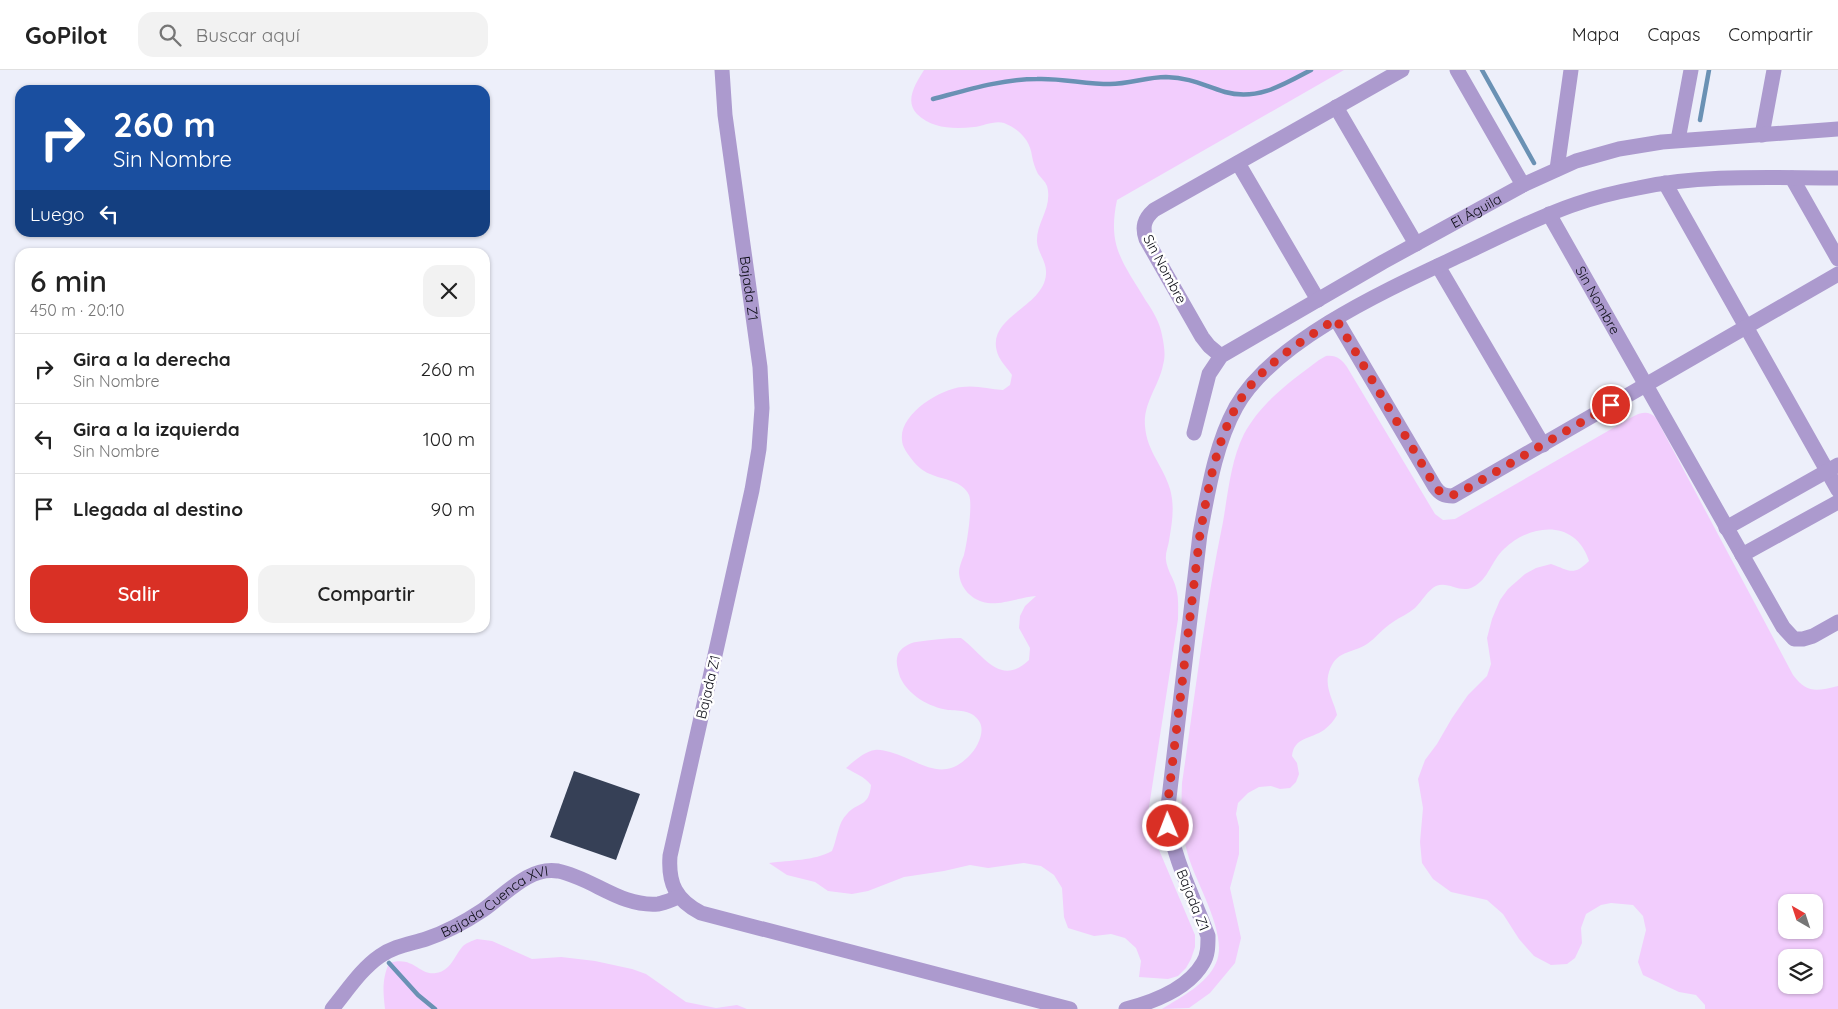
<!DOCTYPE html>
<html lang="es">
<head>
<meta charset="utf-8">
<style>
	body { margin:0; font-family:Quicksand,sans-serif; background:#f2f2f2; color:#222; height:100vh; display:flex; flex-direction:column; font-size:19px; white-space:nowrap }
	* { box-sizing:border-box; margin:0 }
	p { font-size:16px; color:#767676 }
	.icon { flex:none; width:28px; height:28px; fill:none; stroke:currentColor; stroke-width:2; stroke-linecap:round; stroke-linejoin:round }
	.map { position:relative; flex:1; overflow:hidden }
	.sheet { position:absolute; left:15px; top:178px; width:475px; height:385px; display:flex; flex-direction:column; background:#fff; border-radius:15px; box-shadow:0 1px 4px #0004 }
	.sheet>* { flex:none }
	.hud { position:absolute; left:15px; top:15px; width:475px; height:152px; border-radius:15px; box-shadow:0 1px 4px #0004; background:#1a4fa0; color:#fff; overflow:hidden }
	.needle { width:32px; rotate:321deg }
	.buttons { position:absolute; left:1778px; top:824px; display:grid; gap:10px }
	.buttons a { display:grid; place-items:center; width:45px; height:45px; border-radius:10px; background:#fff; box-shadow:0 1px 4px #0004; font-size:25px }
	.pin { position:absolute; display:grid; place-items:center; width:42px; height:42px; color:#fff; margin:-21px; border:2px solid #fff; border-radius:50%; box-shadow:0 1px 5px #0007 }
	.me { position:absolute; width:55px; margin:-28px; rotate:359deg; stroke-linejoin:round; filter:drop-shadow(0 0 4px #0008) }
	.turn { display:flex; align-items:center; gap:18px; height:105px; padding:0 15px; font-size:22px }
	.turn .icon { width:65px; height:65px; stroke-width:2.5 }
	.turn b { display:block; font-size:35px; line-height:42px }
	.then { display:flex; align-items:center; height:48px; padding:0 15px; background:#0003; gap:10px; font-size:19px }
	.round { display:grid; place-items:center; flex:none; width:52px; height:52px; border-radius:15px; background:#f2f2f2 }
	.headline { display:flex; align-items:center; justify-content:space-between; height:85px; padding:0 15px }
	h1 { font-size:30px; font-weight:600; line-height:38px }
	.primary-button { display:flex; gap:10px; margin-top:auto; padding:10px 15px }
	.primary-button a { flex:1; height:58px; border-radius:15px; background:#d93025; color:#fff; font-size:20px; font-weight:600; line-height:58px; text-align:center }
	.primary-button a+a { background:#f2f2f2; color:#222 }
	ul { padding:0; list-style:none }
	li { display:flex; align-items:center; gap:15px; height:70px; padding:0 15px; border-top:1px solid #e0e0e0 }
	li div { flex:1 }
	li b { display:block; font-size:19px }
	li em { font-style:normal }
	header { display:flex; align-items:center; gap:30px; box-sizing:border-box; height:70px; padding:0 25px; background:#fff; border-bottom:1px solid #e0e0e0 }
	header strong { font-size:24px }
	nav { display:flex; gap:28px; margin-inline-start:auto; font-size:18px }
	.search { width:350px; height:45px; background:#f2f2f2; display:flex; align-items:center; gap:12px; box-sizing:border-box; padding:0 18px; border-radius:15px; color:#767676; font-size:19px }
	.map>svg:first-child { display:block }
	.green { fill:#f2cdfd; fill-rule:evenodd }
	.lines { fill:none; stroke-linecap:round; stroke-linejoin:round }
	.stream { stroke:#6a91b4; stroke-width:4.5 }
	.building { fill:#364056 }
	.minor { stroke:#ac9ace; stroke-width:15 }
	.route { stroke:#d93025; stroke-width:9; stroke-dasharray:0 16.2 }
	.labels { text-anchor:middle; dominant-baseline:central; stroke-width:5; stroke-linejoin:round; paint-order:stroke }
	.street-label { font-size:14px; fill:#0c0d16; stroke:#fff }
</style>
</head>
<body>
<header>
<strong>GoPilot</strong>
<div class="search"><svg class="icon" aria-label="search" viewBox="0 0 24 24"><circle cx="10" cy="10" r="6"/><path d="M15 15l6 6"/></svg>Buscar aquí</div>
<nav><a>Mapa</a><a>Capas</a><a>Compartir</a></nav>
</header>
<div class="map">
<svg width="1838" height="939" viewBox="0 0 1838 939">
	<rect width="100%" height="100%" fill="#edeffa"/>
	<g class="green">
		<path d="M924,0H1344L1117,130C1107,177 1123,192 1146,231C1153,241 1160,253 1162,265C1164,275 1166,285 1163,295C1159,316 1143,333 1145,356C1147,382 1163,395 1170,419C1175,437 1172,453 1169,471C1168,477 1165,484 1166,490C1167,500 1174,509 1176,518C1179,528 1178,539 1178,549L1149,737L1154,768L1195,865V877L1191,889L1186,898L1178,906L1168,909L1139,907L1141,891L1136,878L1125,868L1111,864L1094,866L1068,858L1064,847L1062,818L1054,805L1041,796L1024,793L988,798L970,795L944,801L904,807L868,821L852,824L828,821L815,812L787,805L769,793C790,790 814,791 832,781C837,770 838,752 847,744C858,731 869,738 871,715C864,706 856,704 846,698C853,692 865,681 875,680C879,679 885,681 890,682C919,690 942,715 970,685C977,678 986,661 979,651C972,640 960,641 948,640C929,637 908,625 900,607C898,600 895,592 898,584C901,578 909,573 916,572C931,570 946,568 961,568C983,584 1000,618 1029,590L1030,578L1019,558L1020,546L1025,536L1036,526C1022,527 1000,535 988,533C972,531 960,518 959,503C959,497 962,490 964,485C967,474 973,434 969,425C962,410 943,410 930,404C922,401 915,394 910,387C907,383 902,376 902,370C899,344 940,319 962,317C976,315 989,319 1003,320L1010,315L1012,305C1008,299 1002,293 999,287C981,247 1044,239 1046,204C1047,192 1038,183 1037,172C1036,152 1053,138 1047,116C1045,111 1041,108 1038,104C1035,98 1033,92 1032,86C1030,70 1019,59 1004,53C995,50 983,56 974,57C954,59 932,59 917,44C904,31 916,13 924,0Z"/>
		<path d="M1326,286C1337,285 1341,289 1347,297L1435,444L1443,450L1455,449L1634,346C1643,342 1649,341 1656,348L1793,605C1807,624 1817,621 1838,616V939H1705V935L1696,925L1679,922L1643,905L1638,892L1646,860L1643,846L1633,835L1611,833L1601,835L1586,844L1581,858L1582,873L1575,888L1567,894L1551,895L1534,886L1519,869L1503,844L1487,830L1451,822L1433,809L1422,793L1420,772L1423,738L1418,709L1425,690L1437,674L1452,648L1468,625L1487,606L1491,594L1487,568L1492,549L1500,530L1508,519L1525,504L1536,498L1551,494C1569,500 1573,507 1589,491C1576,449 1531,453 1504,479C1491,491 1489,509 1473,517C1460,524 1449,511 1436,516C1428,520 1422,531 1415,538C1408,544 1400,547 1393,552C1383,558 1376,568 1367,574C1351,584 1336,580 1329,602C1324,618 1334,631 1337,645C1334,651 1329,656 1324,660C1311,669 1294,667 1292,686L1297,693L1299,704L1296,712L1290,718L1280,719L1271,716L1259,717L1248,723L1238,733L1236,744L1239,757V784L1230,818L1241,868L1235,893L1210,923L1189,938L1162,939C1181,927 1207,914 1216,893C1229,865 1196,814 1188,785C1181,761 1181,738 1182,713C1195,626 1205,538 1223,452C1228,423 1231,390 1244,364C1261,332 1291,311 1319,290ZM1786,832H1814V860H1786ZM1786,888H1814V915H1786Z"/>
		<path d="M477,869L492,871L532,889L561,887L595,891L632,899L646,904L686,932L716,938L737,935L747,939H385C383,922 382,909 389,893C414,885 419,906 436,903C451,901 454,886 463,876C466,873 472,871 477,869Z"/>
	</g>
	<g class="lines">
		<g class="stream">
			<polyline points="1482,0 1534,93"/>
			<path d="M933,29C967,20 1002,9 1037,9C1061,8 1085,14 1110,14C1129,14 1147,7 1166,7C1192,8 1202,15 1225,22C1257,31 1283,15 1311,0"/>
			<polyline points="1700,50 1709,0"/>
			<polyline points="389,893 418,925 435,939"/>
		</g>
	</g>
	<polygon class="building" points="574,701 640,724 616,790 550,767"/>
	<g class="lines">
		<g class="minor">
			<path id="s1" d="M722,0L725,45L760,297L762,338L759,379L752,420L670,786C668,814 676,830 701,843L1070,939"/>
			<polyline points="1457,0 1523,115"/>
			<polyline points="1336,37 1416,174"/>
			<polyline points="1762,65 1774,0"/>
			<polyline points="1678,70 1691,0"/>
			<polyline points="1238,93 1318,230"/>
			<polyline points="1557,99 1571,0"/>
			<polyline points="1792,108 1838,189"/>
			<polyline points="1665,113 1838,420"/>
			<path id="s2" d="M1549,144L1783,557L1794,569H1803L1813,566L1838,552"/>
			<polyline points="1438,196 1543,375"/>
			<path d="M1336,249L1435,417C1440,424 1444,426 1453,426L1838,204"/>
			<path d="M1221,286L1209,276L1202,267L1146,169C1142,157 1144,149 1154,140L1402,0"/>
			<path id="s3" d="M1194,363L1209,304L1221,286L1383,192L1523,115L1576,91L1619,79L1662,72L1838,59"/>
			<polyline points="1726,458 1838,395"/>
			<polyline points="1742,485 1838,432"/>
			<path id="s4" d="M332,939C347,921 361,899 380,886C394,876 410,874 426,869C447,862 465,852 483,840C505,825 529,796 558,801C593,808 620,837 658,834C665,833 673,829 679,827"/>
			<path d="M1126,939C1153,932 1188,919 1203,893C1208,885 1208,876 1208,866C1193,826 1173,788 1167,745L1200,464C1208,422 1215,375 1236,337C1274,269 1393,217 1463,184C1500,167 1537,147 1576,134C1596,127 1617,122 1638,118C1703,104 1772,108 1838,108"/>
		</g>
	</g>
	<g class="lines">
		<path class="route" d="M1168,756L1167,745L1169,722L1200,464C1209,415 1217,361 1247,320C1270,290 1305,269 1336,249L1435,416C1443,427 1450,427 1461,422L1611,335"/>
	</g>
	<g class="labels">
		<g class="street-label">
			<text stroke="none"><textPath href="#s3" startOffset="376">El Águila</textPath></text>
			<text transform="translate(1165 199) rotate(62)">Sin Nombre</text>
			<text stroke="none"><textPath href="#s1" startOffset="220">Bajada Z1</textPath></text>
			<text stroke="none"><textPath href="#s2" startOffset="99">Sin Nombre</textPath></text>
			<text transform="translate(708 617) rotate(-77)">Bajada Z1</text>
			<text transform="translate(1193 830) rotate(68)">Bajada Z1</text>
			<text stroke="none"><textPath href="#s4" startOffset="200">Bajada Cuenca XVI</textPath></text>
		</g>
	</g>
</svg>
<div class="buttons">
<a><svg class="needle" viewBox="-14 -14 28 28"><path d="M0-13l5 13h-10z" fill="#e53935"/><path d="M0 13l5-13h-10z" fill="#767676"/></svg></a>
<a><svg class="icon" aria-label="layers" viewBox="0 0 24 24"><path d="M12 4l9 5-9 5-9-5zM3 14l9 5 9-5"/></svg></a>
</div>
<div class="pin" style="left:1611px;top:335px;background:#d93025"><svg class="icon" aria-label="arrive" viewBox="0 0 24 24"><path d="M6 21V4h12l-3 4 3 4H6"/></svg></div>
<svg class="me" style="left:1168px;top:756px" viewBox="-20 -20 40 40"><circle r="17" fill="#d93025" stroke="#fff" stroke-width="3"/><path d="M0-11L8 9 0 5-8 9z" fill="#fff"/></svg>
<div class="hud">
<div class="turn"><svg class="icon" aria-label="right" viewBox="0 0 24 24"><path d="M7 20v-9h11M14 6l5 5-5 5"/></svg><div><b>260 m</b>Sin Nombre</div></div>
<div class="then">Luego<svg class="icon" aria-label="left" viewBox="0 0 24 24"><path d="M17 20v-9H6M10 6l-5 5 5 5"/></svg></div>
</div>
<section class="sheet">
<div class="headline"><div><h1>6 min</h1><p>450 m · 20:10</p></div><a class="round"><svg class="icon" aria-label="close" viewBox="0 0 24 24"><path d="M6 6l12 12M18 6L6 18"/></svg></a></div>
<ul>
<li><svg class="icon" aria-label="right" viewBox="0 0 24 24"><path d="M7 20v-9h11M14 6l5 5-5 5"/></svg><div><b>Gira a la derecha</b><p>Sin Nombre</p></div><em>260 m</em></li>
<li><svg class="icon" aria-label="left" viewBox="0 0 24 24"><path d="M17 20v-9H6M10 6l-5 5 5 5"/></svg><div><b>Gira a la izquierda</b><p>Sin Nombre</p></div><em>100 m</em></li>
<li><svg class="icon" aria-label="arrive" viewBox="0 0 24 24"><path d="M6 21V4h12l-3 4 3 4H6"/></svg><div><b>Llegada al destino</b></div><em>90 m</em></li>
</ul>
<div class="primary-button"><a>Salir</a><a>Compartir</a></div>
</section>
</div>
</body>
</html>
